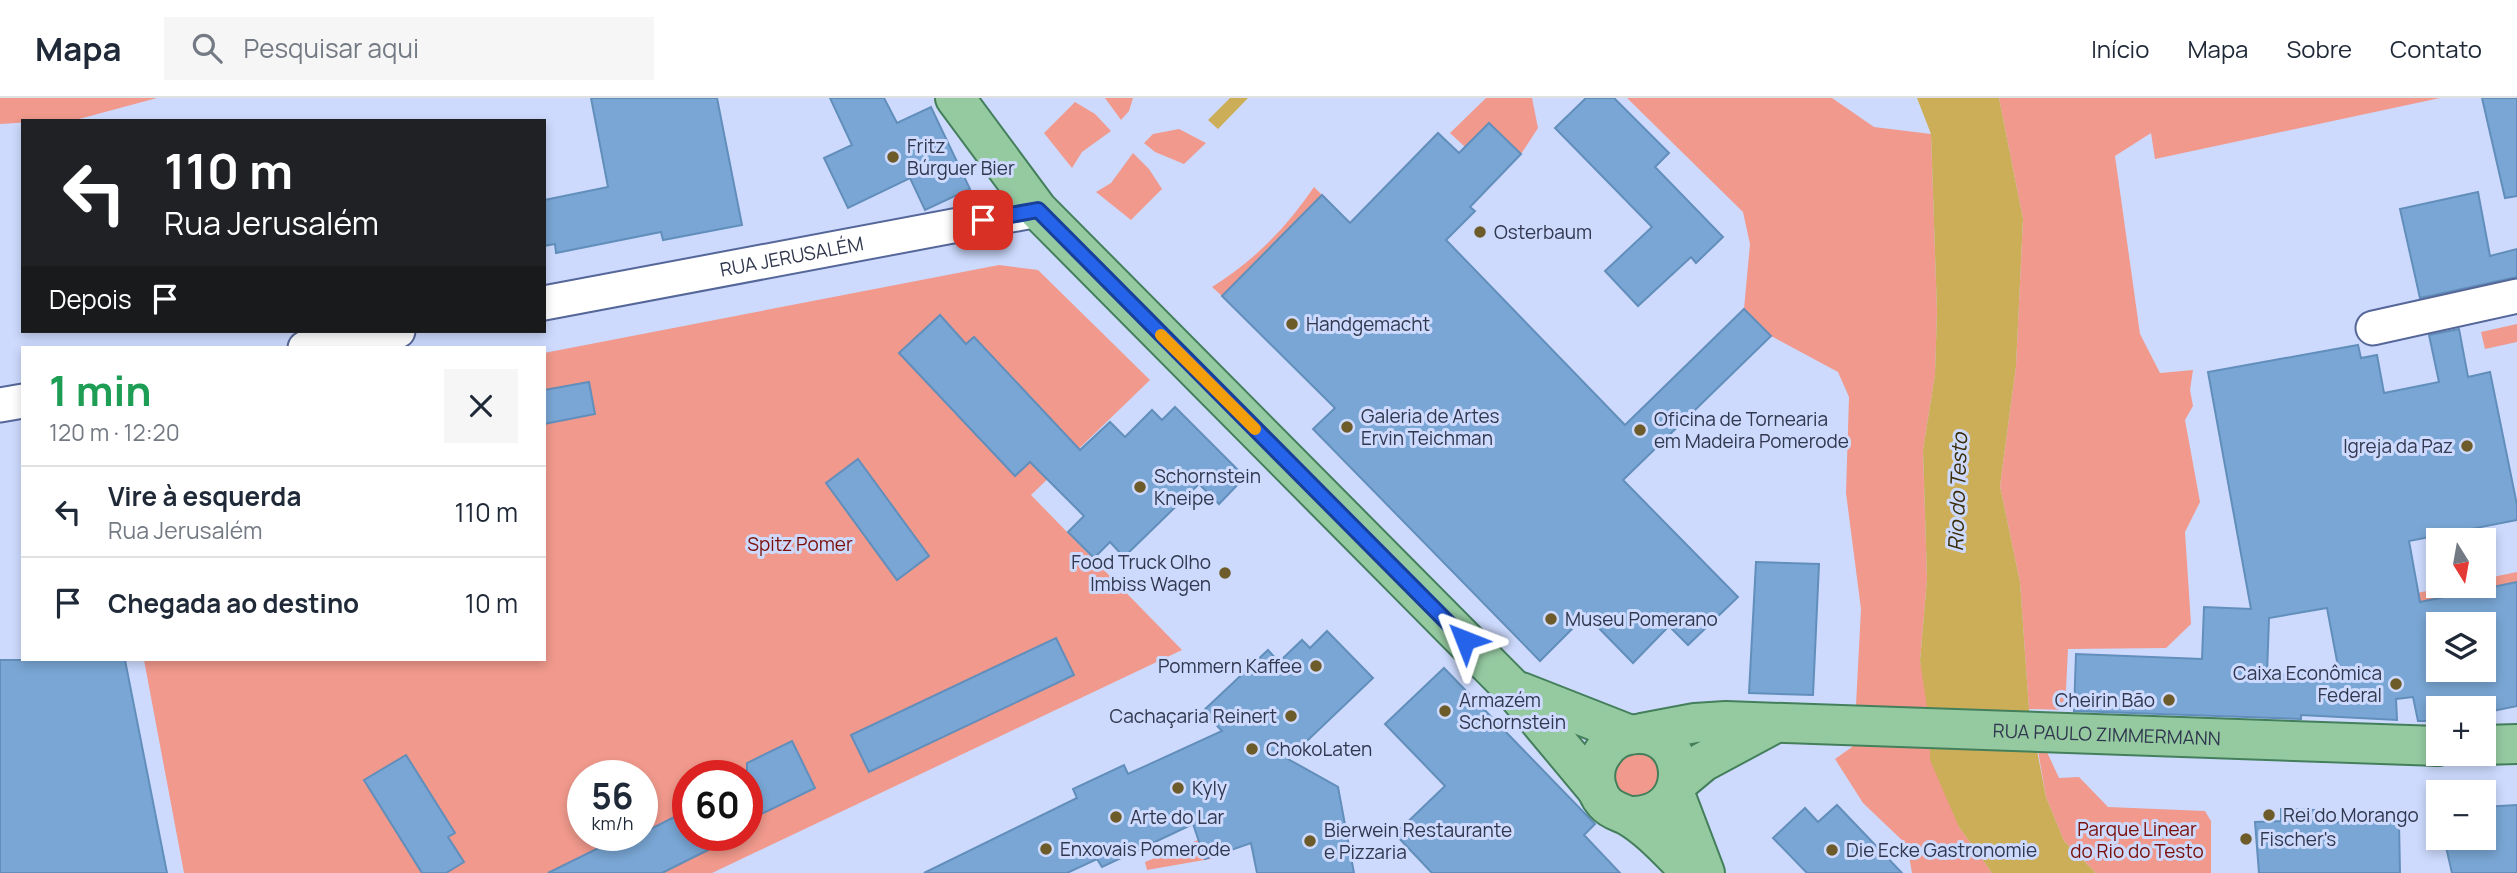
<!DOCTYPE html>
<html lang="pt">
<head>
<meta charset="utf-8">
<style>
	body { margin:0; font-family:Manrope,sans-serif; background:#f6f6f7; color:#1f2937; height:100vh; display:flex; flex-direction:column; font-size:26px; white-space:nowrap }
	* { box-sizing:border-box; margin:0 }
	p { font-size:23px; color:#747a83 }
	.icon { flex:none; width:38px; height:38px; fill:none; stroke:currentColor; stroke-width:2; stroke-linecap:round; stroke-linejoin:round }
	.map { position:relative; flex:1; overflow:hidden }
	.side { position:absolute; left:21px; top:248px; width:525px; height:315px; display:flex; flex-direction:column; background:#fff; border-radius:0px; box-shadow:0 4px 10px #0003 }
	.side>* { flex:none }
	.hud { position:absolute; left:21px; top:21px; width:525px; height:214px; border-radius:0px; box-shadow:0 4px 10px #0003; background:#202124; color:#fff; overflow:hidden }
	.needle { width:46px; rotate:169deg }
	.buttons { position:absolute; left:2426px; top:430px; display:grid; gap:14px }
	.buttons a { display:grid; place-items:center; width:70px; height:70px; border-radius:0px; background:#fff; box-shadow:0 4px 10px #0003; font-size:35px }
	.speed { position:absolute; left:567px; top:662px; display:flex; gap:14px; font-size:35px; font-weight:700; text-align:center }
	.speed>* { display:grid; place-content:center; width:91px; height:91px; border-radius:50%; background:#fff; box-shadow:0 4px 10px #0003; line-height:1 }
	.speed small { font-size:18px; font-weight:400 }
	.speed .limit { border:10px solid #d22; background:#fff; color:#111 }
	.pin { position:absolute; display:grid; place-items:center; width:60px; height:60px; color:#fff; margin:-30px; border-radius:14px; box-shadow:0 4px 10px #0006 }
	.me { position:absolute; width:77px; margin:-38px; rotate:315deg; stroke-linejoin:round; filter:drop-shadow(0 0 5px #0008) }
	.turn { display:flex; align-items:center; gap:24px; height:147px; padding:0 28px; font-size:32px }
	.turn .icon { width:91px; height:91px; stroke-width:2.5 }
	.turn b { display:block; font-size:49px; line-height:60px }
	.then { display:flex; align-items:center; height:66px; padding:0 28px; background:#0003; gap:14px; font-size:26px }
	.round { display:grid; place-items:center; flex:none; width:74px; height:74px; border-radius:0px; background:#f6f6f7 }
	.headline { display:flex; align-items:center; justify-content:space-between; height:119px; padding:0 28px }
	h1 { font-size:42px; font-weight:700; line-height:52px; color:#1e9e55 }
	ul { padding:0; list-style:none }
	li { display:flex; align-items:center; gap:21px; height:91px; padding:0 28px; border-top:2px solid #e0e1e3 }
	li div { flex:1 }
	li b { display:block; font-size:26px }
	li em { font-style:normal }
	header { display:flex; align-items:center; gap:42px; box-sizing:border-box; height:98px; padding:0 35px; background:#fff; border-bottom:2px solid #e0e1e3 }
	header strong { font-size:33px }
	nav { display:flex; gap:38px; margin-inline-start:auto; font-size:24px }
	.search { width:490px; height:63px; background:#f6f6f7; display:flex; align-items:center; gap:18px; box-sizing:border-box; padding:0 24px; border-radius:0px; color:#747a83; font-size:26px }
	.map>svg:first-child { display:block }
	.green { fill:#f0998c; fill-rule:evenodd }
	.water { fill:#ccad58 }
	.building { fill:#79a6d4; stroke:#628ebb; stroke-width:2; fill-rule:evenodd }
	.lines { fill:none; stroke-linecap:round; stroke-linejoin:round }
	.street-casing { stroke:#569; stroke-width:37 }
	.primary-casing { stroke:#447f5c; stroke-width:42 }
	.street { stroke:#fff; stroke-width:33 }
	.primary { stroke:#95caa1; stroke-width:38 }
	.route-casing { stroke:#184099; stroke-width:18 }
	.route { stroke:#2563eb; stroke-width:12 }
	.slow { stroke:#f59e0b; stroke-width:12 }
	.poi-dot { fill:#6d5b29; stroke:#cddafd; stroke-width:2.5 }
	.labels { text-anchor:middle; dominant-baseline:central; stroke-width:6; stroke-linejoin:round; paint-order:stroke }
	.poi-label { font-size:19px; fill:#30374e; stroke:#cddafd; text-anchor:start }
	.street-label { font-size:19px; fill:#30374e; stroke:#cddafd }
	.park-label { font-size:19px; fill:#7a1008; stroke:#cddafd }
	.water-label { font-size:21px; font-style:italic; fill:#392c06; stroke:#cddafd }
</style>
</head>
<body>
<header>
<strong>Mapa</strong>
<div class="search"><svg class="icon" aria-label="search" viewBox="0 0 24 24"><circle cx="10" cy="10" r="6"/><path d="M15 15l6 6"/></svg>Pesquisar aqui</div>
<nav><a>Início</a><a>Mapa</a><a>Sobre</a><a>Contato</a></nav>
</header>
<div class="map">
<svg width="2517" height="775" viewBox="0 0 2517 775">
	<rect width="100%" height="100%" fill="#cddafd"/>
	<g class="green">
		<polygon points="0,0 157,0 79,21 0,26"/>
		<polygon points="1105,0 1133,0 1129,13 1121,22"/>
		<polygon points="1486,0 1532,0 1538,30 1521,56 1489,25 1465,49 1450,35"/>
		<polygon points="1627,0 1832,0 1874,29 1931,36 1937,214 1935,276 1923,352 1927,481 1920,563 1959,729 1992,775 1912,775 1907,747 1863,705 1835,661 1852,649 1858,625 1856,607 1861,511 1846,395 1849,299 1838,274 1771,238 1744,211 1750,146 1743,114"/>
		<polygon points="1999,0 2440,0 2155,61 2151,35 2115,58 2140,236 2160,275 2193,272 2190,292 2193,308 2185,322 2200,404 2185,434 2191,526 2166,550 2068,551 2065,612 2029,611 2020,484 2000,388 2016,268 2023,121"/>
		<polygon points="1075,4 1095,16 1111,33 1082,54 1072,70 1044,35"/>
		<polygon points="1179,31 1206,45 1184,66 1155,54 1144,45 1153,36"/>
		<polygon points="1133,55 1149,71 1162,91 1131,122 1096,94 1111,85"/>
		<path d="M1314,89L1322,97L1222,198L1212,189C1254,163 1286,130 1314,89Z"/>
		<path d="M999,167L1038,172L1150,282L1031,397L1182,552L712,775H184L144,562H544V255ZM583,677H642V737H583ZM688,677H747V737H688Z"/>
		<polygon points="2517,226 2517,244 2485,251 2481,234"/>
		<polygon points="2517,474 2517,484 2363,517 2361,507 2450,488 2483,488 2483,481"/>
		<polygon points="2033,624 2059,680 2079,679 2108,709 2205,713 2211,723 2211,775 2096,775 2064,743 2046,699"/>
		<polygon points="1641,648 1665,672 1650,702 1616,697 1610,668"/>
		<polygon points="1222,732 1227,758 1147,772 1145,764"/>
	</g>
	<g class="water">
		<polygon points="1230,0 1248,0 1218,31 1208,22"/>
		<polygon points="1917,0 1999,0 2023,121 2016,268 2000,388 2020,484 2029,611 2046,699 2064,743 2096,775 1992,775 1959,729 1930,662 1930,629 1920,563 1927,481 1923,352 1935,276 1937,214 1931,36"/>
	</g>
	<g class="building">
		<polygon points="591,0 717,0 742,127 663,142 661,134 556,155 555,146 544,148 544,102 608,89"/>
		<polygon points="830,0 884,0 897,25 931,9 970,91 925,112 910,80 848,110 824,60 852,47"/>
		<polygon points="1586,0 1614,0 1669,55 1655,69 1723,139 1696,165 1691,159 1638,208 1605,173 1652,129 1555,30"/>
		<polygon points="2482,0 2517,0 2517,98 2505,100"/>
		<polygon points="1489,25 1521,56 1470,109 1475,113 1446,142 1625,327 1744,211 1771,238 1623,382 1738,499 1688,547 1669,528 1633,565 1586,517 1540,563 1313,331 1335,310 1222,198 1322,97 1350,125 1438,35 1459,55"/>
		<polygon points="2478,94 2490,158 2517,151 2517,179 2420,200 2400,111"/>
		<polygon points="940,217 966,246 974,239 1080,352 1110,324 1125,339 1152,312 1162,322 1175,309 1245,379 1219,406 1199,386 1124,459 1110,444 1094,460 1068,434 1084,418 1030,364 1015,378 899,255"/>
		<path d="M2459,231L2468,279L2490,274L2517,407V422L2409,443L2420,504L2517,484V608L2483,615V611H2438V623H2418L2413,599L2396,601L2397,622L2301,617V621L2074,613L2076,556L2202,561L2204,509L2251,511L2208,274L2358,247L2361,260L2377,257L2384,295L2439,284L2429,237ZM2327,510L2340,579L2267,576L2269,520ZM2438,527H2483V572H2438Z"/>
		<polygon points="589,284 595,316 544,326 544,292"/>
		<polygon points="858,361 929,458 897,482 826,385"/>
		<polygon points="1756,464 1819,466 1813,597 1749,595"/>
		<polygon points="1327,533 1373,580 1288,661 1338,689 1354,775 1257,775 1251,745 1205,761 1193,726 1102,769 1097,761 1067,775 924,775 1077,700 1073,691 1124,667 1128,676 1222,633 1203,613 1268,552 1279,564 1302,542 1310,550"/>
		<polygon points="1056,540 1074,577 869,674 851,637"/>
		<polygon points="0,562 125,562 167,775 0,775"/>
		<polygon points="1444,570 1595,726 1584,737 1620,775 1432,775 1395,736 1445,688 1385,626"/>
		<polygon points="792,643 815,690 747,723 747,665"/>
		<polygon points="406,657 455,735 448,739 464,764 446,775 422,775 364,682"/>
		<polygon points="1837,707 1902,775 1807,775 1773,740 1805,710 1818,724"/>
		<polygon points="2517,707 2517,775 2452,775 2444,740 2483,740 2483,709"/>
		<polygon points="2281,711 2316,712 2317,724 2399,725 2400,775 2259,775 2255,724 2281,723"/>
		<polygon points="688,712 688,737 738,737 662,775 548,775 625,737 642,737 642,728 648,725 651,731"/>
	</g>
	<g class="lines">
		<g class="street-casing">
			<g id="street">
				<path id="s1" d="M544,205L1038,112"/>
				<polyline points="2373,230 2517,198"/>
				<polyline points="305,250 398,233"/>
				<polyline points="0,307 23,303"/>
			</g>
		</g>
		<g class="primary-casing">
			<g id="primary">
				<polyline points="955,0 1038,112 1512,590 1598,693"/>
				<polyline points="1521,594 1628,636"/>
				<path id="s2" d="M1642,635L1695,625L1726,623L2438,648"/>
				<polyline points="2483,647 2517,646"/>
				<polyline points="1679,684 1703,664 1772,627"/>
				<polyline points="1675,696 1705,775"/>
				<path d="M1629,718C1695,721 1691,633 1637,636C1622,637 1610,642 1602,656C1592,670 1593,692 1605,705C1612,713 1621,714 1628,718C1651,731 1673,757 1692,775"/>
			</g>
		</g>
		<use href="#street" class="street"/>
		<use href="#primary" class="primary"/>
	</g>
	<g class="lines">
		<g class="route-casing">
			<polyline id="route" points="983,122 1038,112 1465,542"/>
		</g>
		<use href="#route" class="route"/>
		<polyline class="slow" points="1161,237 1255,331"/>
	</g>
	<g class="poi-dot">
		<circle cx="893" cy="59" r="7"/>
		<circle cx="1480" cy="134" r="7"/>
		<circle cx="1292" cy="226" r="7"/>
		<circle cx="1347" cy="329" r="7"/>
		<circle cx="1640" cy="332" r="7"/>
		<circle cx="2467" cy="348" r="7"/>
		<circle cx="1140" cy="389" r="7"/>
		<circle cx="1225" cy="475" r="7"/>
		<circle cx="1551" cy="521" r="7"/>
		<circle cx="1316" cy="568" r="7"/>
		<circle cx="2396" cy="586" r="7"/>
		<circle cx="2169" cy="602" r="7"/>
		<circle cx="1445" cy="613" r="7"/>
		<circle cx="1291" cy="618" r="7"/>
		<circle cx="1252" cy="651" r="7"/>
		<circle cx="1178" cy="690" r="7"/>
		<circle cx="2269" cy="717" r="7"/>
		<circle cx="1116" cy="719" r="7"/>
		<circle cx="2246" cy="741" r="7"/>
		<circle cx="1310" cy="743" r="7"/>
		<circle cx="1046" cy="751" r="7"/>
		<circle cx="1832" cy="752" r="7"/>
	</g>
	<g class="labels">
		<g class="poi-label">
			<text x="907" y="48">Fritz<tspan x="907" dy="22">Búrguer Bier</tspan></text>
			<text x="1494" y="134">Osterbaum</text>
			<text x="1306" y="226">Handgemacht</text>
			<text x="1361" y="318">Galeria de Artes<tspan x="1361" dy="22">Ervin Teichman</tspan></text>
			<text x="1654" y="321">Oficina de Tornearia<tspan x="1654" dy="22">em Madeira Pomerode</tspan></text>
			<text x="2453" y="348" text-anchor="end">Igreja da Paz</text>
			<text x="1154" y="378">Schornstein<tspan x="1154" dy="22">Kneipe</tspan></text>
			<text x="1211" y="464" text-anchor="end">Food Truck Olho<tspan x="1211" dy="22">Imbiss Wagen</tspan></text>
			<text x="1565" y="521">Museu Pomerano</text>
			<text x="1302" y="568" text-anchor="end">Pommern Kaffee</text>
			<text x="2382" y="575" text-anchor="end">Caixa Econômica<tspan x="2382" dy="22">Federal</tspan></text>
			<text x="1459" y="602">Armazém<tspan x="1459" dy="22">Schornstein</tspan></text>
			<text x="2155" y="602" text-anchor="end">Cheirin Bão</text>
			<text x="1277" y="618" text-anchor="end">Cachaçaria Reinert</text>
			<text x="1266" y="651">ChokoLaten</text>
			<text x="1192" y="690">Kyly</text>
			<text x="2283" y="717">Rei do Morango</text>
			<text x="1130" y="719">Arte do Lar</text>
			<text x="1324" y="732">Bierwein Restaurante<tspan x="1324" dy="22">e Pizzaria</tspan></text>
			<text x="2260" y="741">Fischer's</text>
			<text x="1060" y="751">Enxovais Pomerode</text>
			<text x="1846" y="752">Die Ecke Gastronomie</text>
		</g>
		<g class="street-label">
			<text stroke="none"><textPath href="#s1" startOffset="252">RUA JERUSALÉM</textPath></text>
			<text stroke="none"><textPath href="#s2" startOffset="466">RUA PAULO ZIMMERMANN</textPath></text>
		</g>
		<g class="park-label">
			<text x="800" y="446">Spitz Pomer</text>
			<text x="2137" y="731">Parque Linear<tspan x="2137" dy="22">do Rio do Testo</tspan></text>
		</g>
		<g class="water-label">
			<text transform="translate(1957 394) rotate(-88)">Rio do Testo</text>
		</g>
	</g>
</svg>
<div class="buttons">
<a><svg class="needle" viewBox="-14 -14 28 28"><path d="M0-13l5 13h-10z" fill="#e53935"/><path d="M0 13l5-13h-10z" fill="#747a83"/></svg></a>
<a><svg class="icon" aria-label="layers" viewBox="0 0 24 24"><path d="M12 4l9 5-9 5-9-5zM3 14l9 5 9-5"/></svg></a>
<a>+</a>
<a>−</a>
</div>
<div class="speed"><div>56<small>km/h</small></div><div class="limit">60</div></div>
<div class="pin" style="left:983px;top:122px;background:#d93025"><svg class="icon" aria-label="arrive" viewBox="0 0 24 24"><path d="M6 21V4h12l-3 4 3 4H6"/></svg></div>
<svg class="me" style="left:1465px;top:542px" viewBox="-20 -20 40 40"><path d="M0-17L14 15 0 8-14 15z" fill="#2563eb" stroke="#fff" stroke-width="4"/></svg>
<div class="hud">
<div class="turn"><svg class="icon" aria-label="left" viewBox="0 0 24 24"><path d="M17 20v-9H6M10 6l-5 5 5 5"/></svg><div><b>110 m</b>Rua Jerusalém</div></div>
<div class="then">Depois<svg class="icon" aria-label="arrive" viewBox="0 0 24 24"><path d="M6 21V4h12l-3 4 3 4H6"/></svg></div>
</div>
<section class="side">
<div class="headline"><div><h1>1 min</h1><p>120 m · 12:20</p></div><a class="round"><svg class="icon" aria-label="close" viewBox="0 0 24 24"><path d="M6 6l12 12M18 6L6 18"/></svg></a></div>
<ul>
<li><svg class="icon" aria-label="left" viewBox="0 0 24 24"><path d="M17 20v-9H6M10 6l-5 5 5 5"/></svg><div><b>Vire à esquerda</b><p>Rua Jerusalém</p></div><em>110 m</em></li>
<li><svg class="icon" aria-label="arrive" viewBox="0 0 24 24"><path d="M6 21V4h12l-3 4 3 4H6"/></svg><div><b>Chegada ao destino</b></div><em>10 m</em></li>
</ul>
</section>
</div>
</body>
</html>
